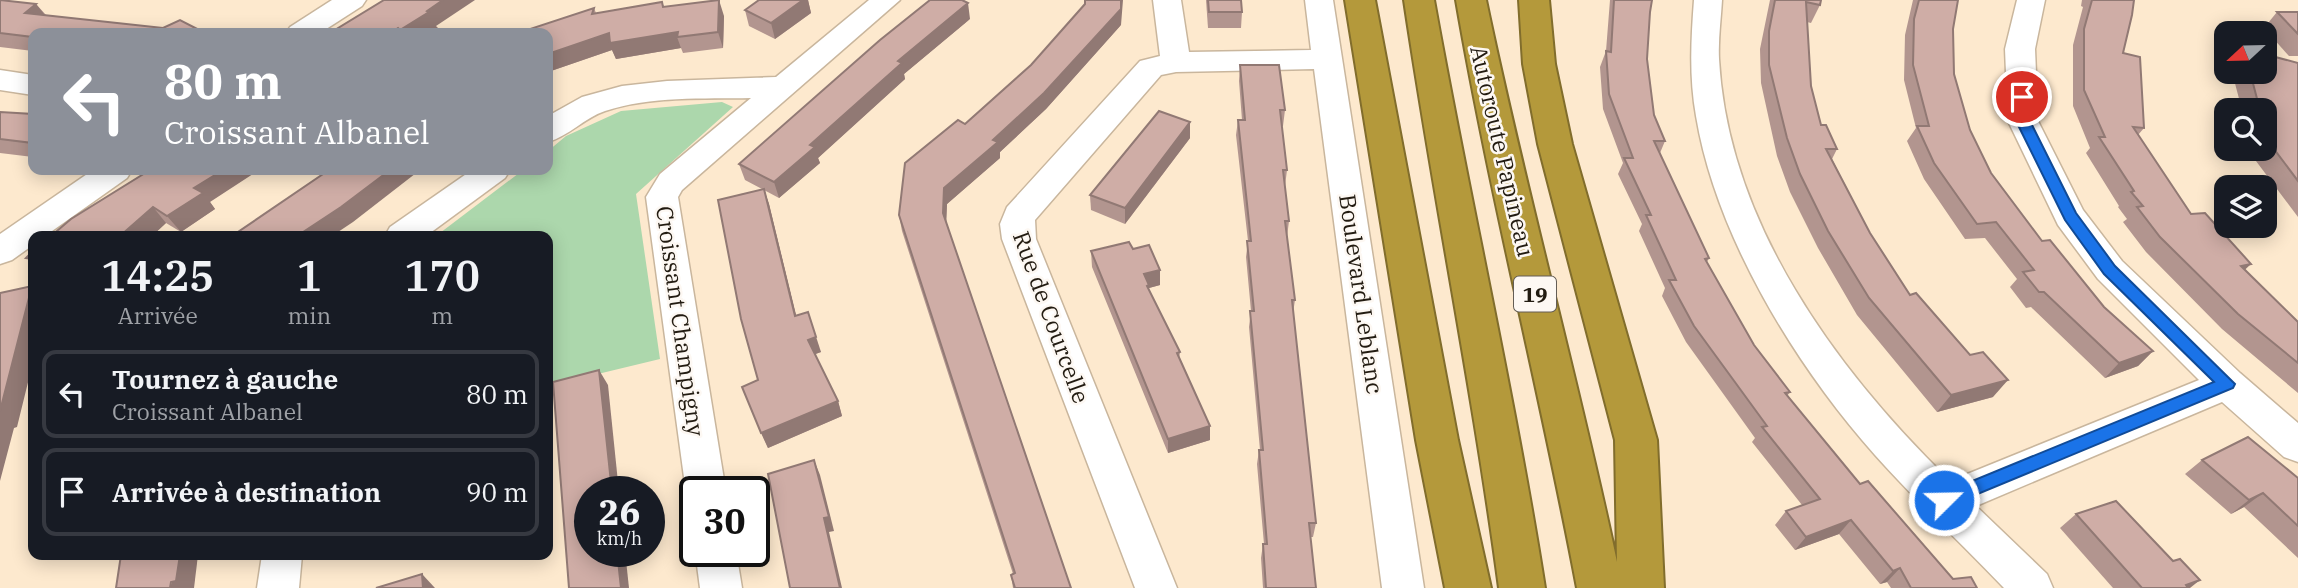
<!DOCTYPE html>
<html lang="fr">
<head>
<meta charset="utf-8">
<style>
	body { margin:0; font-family:"IBM Plex Serif",serif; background:#20242c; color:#f1f3f6; height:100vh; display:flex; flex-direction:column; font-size:26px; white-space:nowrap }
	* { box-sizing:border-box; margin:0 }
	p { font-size:23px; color:#9ea1a6 }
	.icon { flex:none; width:38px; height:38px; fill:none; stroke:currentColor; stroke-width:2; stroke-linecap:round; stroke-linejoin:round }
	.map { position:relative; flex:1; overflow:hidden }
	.sheet { position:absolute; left:28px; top:231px; width:525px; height:329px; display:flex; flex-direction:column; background:#171b24; border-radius:14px; box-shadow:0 4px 18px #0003 }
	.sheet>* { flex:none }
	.top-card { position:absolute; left:28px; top:28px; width:525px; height:147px; border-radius:14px; box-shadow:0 4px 18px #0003; background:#8c9099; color:#fff; overflow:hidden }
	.needle { width:46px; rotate:248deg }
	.fabs { position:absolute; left:2214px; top:21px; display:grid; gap:14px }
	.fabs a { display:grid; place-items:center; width:63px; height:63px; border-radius:14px; background:#171b24; box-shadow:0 4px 18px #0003; font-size:35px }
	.speed { position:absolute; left:574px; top:476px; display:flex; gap:14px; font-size:35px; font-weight:700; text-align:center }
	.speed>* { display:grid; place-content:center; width:91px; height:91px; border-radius:50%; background:#171b24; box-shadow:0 4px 18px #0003; line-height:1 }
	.speed small { font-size:18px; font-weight:400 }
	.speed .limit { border:4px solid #111; border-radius:10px; background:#fff; color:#111 }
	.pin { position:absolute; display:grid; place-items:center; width:60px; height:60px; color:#fff; margin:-30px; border:4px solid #fff; border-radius:50%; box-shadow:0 2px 7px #0007 }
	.me { position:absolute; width:77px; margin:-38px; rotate:67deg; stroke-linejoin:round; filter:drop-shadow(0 0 5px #0008) }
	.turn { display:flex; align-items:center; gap:24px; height:147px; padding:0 21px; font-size:32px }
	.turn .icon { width:91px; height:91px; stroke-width:2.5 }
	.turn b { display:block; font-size:49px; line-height:60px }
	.eta { display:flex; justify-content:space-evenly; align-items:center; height:119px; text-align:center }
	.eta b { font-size:42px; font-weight:600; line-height:49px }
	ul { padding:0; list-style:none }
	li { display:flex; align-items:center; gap:21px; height:88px; margin:0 14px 10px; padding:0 7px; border:4px solid #363941; border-radius:14px }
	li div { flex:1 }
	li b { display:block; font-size:26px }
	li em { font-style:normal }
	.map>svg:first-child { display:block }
	.green { fill:#acd7ac }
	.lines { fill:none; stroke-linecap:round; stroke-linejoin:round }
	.street-casing { stroke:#c9b69d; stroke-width:3 }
	.highway-casing { stroke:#816d2c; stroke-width:4 }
	.street { fill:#fff; fill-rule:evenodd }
	.highway { fill:#b4993b; fill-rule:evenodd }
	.wall { fill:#b2958f }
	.shaded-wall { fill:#917974 }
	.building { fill:#cfada6; stroke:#917974; stroke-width:2 }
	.route { fill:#1a73e8; stroke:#114b97; stroke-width:2 }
	.labels { text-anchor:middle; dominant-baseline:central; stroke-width:5; stroke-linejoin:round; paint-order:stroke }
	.shield { fill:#fdf8f3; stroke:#645d55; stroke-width:2 }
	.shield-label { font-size:21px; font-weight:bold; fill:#221b11 }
	.street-label { font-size:23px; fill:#221b11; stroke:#fdf8f3 }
</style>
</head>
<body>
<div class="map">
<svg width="2298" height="588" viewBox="0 0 2298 588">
	<rect width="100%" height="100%" fill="#fde9ce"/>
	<polygon class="green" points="722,102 733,107 636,194 660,359 548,386 548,236 436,236 523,170 548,170 548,151 566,136 621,111"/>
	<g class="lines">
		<g class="street-casing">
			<g id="street">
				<polygon points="332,0 366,0 362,6 320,33 286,33 290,27"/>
				<path d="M869,0H900L682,190L678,197L726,492H695V505L686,492L646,197L660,174L751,98C703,99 651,96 605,111C584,118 569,136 548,142V116L582,97L622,86L667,81L776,77Z"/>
				<polygon points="1153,0 1181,0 1189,52 1311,50 1305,0 1333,0 1424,588 1382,588 1314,69 1176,72 1161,75 1035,220 1036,239 1177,588 1135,588 1002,239 1000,224 1007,207 1140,61 1160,56"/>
				<path d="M1694,0H1722C1721,19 1718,39 1719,59C1728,223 1836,370 1950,481L2199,380L2098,279L2058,225L2008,121L2005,49L2017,0H2045L2035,49L2038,121L2083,210L2122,261L2240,373L2298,423V462L2284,457L2222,402L1976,506L2047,574L2053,588H2004C1961,543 1916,501 1875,455C1795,365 1716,236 1696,116C1689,77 1691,39 1694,0Z"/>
				<polygon points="0,70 33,75 33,95 0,90"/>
				<polygon points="93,170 132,170 127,178 45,236 33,236 33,245 12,260 0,264 0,234"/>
				<polygon points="472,170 510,170 505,178 426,236 385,236 390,227"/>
				<polygon points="695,550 736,551 742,588 700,588"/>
				<polygon points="262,555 302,555 299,588 257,588"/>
			</g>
		</g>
		<g class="highway-casing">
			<g id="highway">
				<polygon points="1345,0 1375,0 1458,440 1491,588 1445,588 1416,440"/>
				<path d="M1404,0H1434C1469,196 1514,391 1545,588H1499C1473,391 1433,196 1404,0Z"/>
				<path d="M1456,0H1486C1525,188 1577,374 1617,562L1615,440L1538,144L1523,64L1519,0H1549L1555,64L1572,144L1657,440L1664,588H1577C1540,391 1490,197 1456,0Z"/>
			</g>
		</g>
		<use href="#street" class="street"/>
		<use href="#highway" class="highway"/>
	</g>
	<g class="wall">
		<polygon points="0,0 36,4 46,15 205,33 33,33 33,51 0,47"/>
		<polygon points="759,0 808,0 811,13 775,39 749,26 745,10"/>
		<polygon points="1206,0 1241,0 1242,12 1241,28 1208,28"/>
		<polygon points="1610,0 1652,0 1650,12 1647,59 1654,115 1665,141 1660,153 1709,258 1707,262 1754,345 1790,392 1787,396 1860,484 1953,579 1977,588 1891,588 1887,582 1880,584 1839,534 1795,550 1775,525 1786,511 1802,505 1752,442 1755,438 1686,342 1662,296 1665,288 1639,231 1642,224 1618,174 1623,163 1603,109 1600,67 1606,51"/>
		<polygon points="1770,0 1821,0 1820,5 1811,23 1807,22 1811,86 1821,125 1837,149 1832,159 1870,233 1910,295 1993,397 1937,412 1857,315 1818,248 1790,192 1777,156 1761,83 1760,49"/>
		<polygon points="1913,0 1958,0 1953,29 1954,74 1970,130 1991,173 2042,241 2104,307 2153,351 2138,366 2105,378 2031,307 2026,308 2010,287 2017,279 1985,238 1965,239 1924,179 1907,141 1916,128 1904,80 1905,35"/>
		<polygon points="2082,0 2134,0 2123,53 2144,128 2138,135 2191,214 2245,270 2298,322 2298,393 2222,329 2146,252 2123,222 2127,219 2118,207 2119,206 2086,153 2090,148 2073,106 2073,45 2083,7 2081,6"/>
		<polygon points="662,2 664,7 724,16 723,48 683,53 681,48 616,59 612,50 548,72 548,33 594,8 596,13"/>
		<polygon points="2277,12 2298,12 2298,56 2289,56 2264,28"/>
		<polygon points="970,19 904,74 905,79 818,158 820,163 779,198 764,190 769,204 796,316 821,352 815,354 838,401 842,416 768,448 742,387 758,380 762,189 745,180 739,164"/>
		<polygon points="1121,25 1046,109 1000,152 1000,158 947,204 946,222 1071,588 1013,588 1011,575 1013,574 902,231 899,215 965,124"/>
		<polygon points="2298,63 2298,217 2253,157 2251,149 2264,149 2264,110 2242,110 2232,72 2264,72"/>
		<polygon points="1240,65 1285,110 1283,126 1282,126 1287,170 1285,186 1289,221 1287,237 1295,300 1293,313 1316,523 1313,537 1310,537 1316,588 1263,588 1261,558 1263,544 1264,544 1257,464 1259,450 1260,450 1249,327 1251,311 1246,257 1248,241 1236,135 1238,120 1242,120 1239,81"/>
		<polygon points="0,112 33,114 33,157 0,153"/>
		<polygon points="1190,122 1190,138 1125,224 1091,210 1090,195"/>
		<polygon points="150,170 210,202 215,209 181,232 166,223 152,236"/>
		<polygon points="1133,249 1160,270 1160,285 1149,288 1149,290 1180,352 1179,359 1210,426 1210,440 1168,453 1092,267 1091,251"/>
		<polygon points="2202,460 2298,478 2298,558 2244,507 2231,514 2185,474"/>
		<polygon points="2076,514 2190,588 2113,588 2060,528"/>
	</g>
	<g class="shaded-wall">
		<polygon points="443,0 475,0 436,26 438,28 429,33 402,33 400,30"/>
		<polygon points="719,0 724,16 723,48 718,32"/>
		<polygon points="803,0 808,0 811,13 775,39 771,23"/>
		<polygon points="1121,0 1123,0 1121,25 1046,109 1000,152 1000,158 947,204 946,228 943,213 944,188 993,140"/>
		<polygon points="968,3 970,19 904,74 905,79 818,158 820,163 779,198 774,182 810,145 898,61"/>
		<polygon points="36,4 49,20 25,13"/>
		<polygon points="398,28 400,33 391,33"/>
		<polygon points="678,32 677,37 681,48 616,59 612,50 548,72 548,54 609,33"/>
		<polygon points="1190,122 1190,138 1125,224 1125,208"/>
		<polygon points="223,170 259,170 210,202 215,209 181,232 167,216 194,188"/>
		<polygon points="390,170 420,170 353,222 332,236 297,236"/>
		<polygon points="764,189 769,204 800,331 795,316"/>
		<polygon points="153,207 166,223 152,236 120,236"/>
		<polygon points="2251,264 2235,279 2241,266"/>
		<polygon points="1160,270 1160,285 1149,288 1149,300 1144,274"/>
		<polygon points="32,286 33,287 33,362 17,427 14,428 0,481 0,411"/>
		<polygon points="808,312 821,352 813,355 808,340"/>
		<polygon points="2153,351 2138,366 2105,378 2119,363"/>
		<polygon points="599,370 608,385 619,492 612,492"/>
		<polygon points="2008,380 1993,397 1937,412 1951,395"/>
		<polygon points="838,401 842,416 768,448 761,433"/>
		<polygon points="1210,426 1210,440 1168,453 1168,439"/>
		<polygon points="814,460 820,475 834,531 829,532 842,588 840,588 824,518"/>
		<polygon points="2263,493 2244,507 2231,514 2249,500"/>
		<polygon points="1851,520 1839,534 1795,550 1806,537"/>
		<polygon points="617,551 625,551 629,588 621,588"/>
		<polygon points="180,555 198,555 194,588 170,588"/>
		<polygon points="1900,568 1887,582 1880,584 1893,571"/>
		<polygon points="422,574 435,588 423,588"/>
		<polygon points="2200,580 2190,588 2182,588 2186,585"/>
	</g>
	<g class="building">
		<polygon points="0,0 36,4 25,13 163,28 180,20 205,33 33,33 33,37 0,33"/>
		<polygon points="384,0 443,0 427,11 429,12 400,30 398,28 391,33 330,33"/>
		<polygon points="719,0 718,32 677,37 678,32 610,43 609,33 548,54 548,33 532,33 530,29 594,8 592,14 662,2 663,7"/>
		<polygon points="759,0 803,0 771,23 745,10"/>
		<polygon points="930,0 962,0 968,3 898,61 902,63 810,145 815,147 774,182 739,164 880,40"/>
		<polygon points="1085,0 1121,0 1121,9 1044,93 993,140 998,142 944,188 943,213 1071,588 1015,588 1011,575 1015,573 899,215 905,163 958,120 965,124 1031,65 1085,4"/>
		<polygon points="1208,0 1241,0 1242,12 1209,12"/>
		<polygon points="1614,0 1652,0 1650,12 1647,59 1654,115 1665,141 1654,141 1709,258 1705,259 1754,345 1790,392 1785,393 1860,484 1868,481 1953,579 1971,577 1977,588 1911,588 1900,568 1893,571 1851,520 1806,537 1786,511 1820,499 1762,427 1767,426 1694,326 1669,280 1676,280 1646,215 1651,215 1624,158 1633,158 1609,94 1606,51 1611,52"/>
		<polygon points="1775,0 1821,0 1820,5 1806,2 1811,86 1821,125 1826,125 1837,149 1826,149 1870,233 1910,295 1916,293 1970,355 1983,352 2008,380 1951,395 1869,298 1828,231 1800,174 1787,138 1769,65 1769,31"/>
		<polygon points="1919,0 1958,0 1953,29 1954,74 1970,130 1991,173 2042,241 2050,240 2104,307 2153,351 2119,363 2044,292 2039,292 2023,272 2034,270 1996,222 1977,224 1934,163 1917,126 1929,126 1913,65 1914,19"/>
		<polygon points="2092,0 2134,0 2132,15 2123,53 2140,57 2144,128 2133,127 2191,214 2205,213 2251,264 2241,266 2298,322 2298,363 2238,314 2160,237 2137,207 2143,206 2131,192 2134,191 2099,137 2105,137 2084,90 2084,29"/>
		<polygon points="2277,12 2298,12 2298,34"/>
		<polygon points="2264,54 2298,63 2298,181 2268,141 2264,128 2264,110 2260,110 2250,72 2264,72"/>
		<polygon points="1240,65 1279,65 1285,110 1280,110 1287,170 1283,170 1289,221 1285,221 1295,300 1292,300 1316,523 1309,523 1316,588 1266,588 1263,544 1267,544 1259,450 1263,450 1250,311 1254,311 1247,241 1251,241 1238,120 1245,120"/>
		<polygon points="1159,111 1190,122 1125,208 1090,195"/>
		<polygon points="0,112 33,114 33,143 0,139"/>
		<polygon points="150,170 223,170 194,188 203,193 167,216 153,207 120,236 51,236 71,219"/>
		<polygon points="329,170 390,170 341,207 297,236 232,236"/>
		<polygon points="764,189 795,316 808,312 816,337 808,340 838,401 761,433 742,387 758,380 741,319 718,200"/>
		<polygon points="1129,242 1133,249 1149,245 1160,270 1144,274 1149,285 1147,286 1180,352 1177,353 1210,426 1168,439 1091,251"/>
		<polygon points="33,251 33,259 26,258"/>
		<polygon points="32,286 0,411 0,293"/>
		<polygon points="599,370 612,492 590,492 590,551 617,551 621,588 569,588 553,382"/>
		<polygon points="2248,437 2298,478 2298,526 2263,493 2249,500 2202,460"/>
		<polygon points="814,460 829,517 824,518 840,588 790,588 768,474"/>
		<polygon points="2116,501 2173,561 2180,559 2200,580 2186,585 2188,588 2142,588 2076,514"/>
		<polygon points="121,555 180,555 176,581 171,582 170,588 116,588"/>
		<polygon points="422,574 423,588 376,588"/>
	</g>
	<polygon class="route" points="2022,93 2029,97 2030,121 2076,213 2115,266 2235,384 2233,388 1944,508 1938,506 1935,500 1938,495 2214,382 2104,274 2065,220 2016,121 2015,97"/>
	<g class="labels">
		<rect class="shield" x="1514" y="276.5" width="42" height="35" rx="5"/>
		<g class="shield-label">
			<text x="1535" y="294">19</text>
		</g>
		<g class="street-label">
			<text transform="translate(1503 151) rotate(77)">Autoroute Papineau</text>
			<text transform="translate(1362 294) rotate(82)">Boulevard Leblanc</text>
			<text transform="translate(1052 317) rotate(70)">Rue de Courcelle</text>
			<text transform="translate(681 321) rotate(82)">Croissant Champigny</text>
		</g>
	</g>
</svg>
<div class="fabs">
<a><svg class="needle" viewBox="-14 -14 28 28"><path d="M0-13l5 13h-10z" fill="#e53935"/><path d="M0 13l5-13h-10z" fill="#9ea1a6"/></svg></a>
<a><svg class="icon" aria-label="search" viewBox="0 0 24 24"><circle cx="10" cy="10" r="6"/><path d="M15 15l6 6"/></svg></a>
<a><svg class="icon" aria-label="layers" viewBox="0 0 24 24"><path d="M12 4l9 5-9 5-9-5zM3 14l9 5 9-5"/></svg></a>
</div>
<div class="speed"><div>26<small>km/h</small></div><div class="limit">30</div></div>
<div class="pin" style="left:2022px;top:97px;background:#d93025"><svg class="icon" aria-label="arrive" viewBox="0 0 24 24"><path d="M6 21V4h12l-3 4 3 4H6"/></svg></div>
<svg class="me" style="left:1944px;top:500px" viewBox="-20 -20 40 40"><circle r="17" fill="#1a73e8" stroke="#fff" stroke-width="3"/><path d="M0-11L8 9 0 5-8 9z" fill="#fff"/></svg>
<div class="top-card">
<div class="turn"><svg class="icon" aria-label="left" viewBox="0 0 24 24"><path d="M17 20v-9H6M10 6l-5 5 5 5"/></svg><div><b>80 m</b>Croissant Albanel</div></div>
</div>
<section class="sheet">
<div class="eta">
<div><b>14:25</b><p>Arrivée</p></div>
<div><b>1</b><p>min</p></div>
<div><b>170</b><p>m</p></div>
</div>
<ul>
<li><svg class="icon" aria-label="left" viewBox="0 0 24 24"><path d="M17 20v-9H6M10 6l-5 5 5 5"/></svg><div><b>Tournez à gauche</b><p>Croissant Albanel</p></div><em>80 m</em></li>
<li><svg class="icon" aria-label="arrive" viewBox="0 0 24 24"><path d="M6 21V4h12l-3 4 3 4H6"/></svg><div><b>Arrivée à destination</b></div><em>90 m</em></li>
</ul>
</section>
</div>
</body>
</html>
